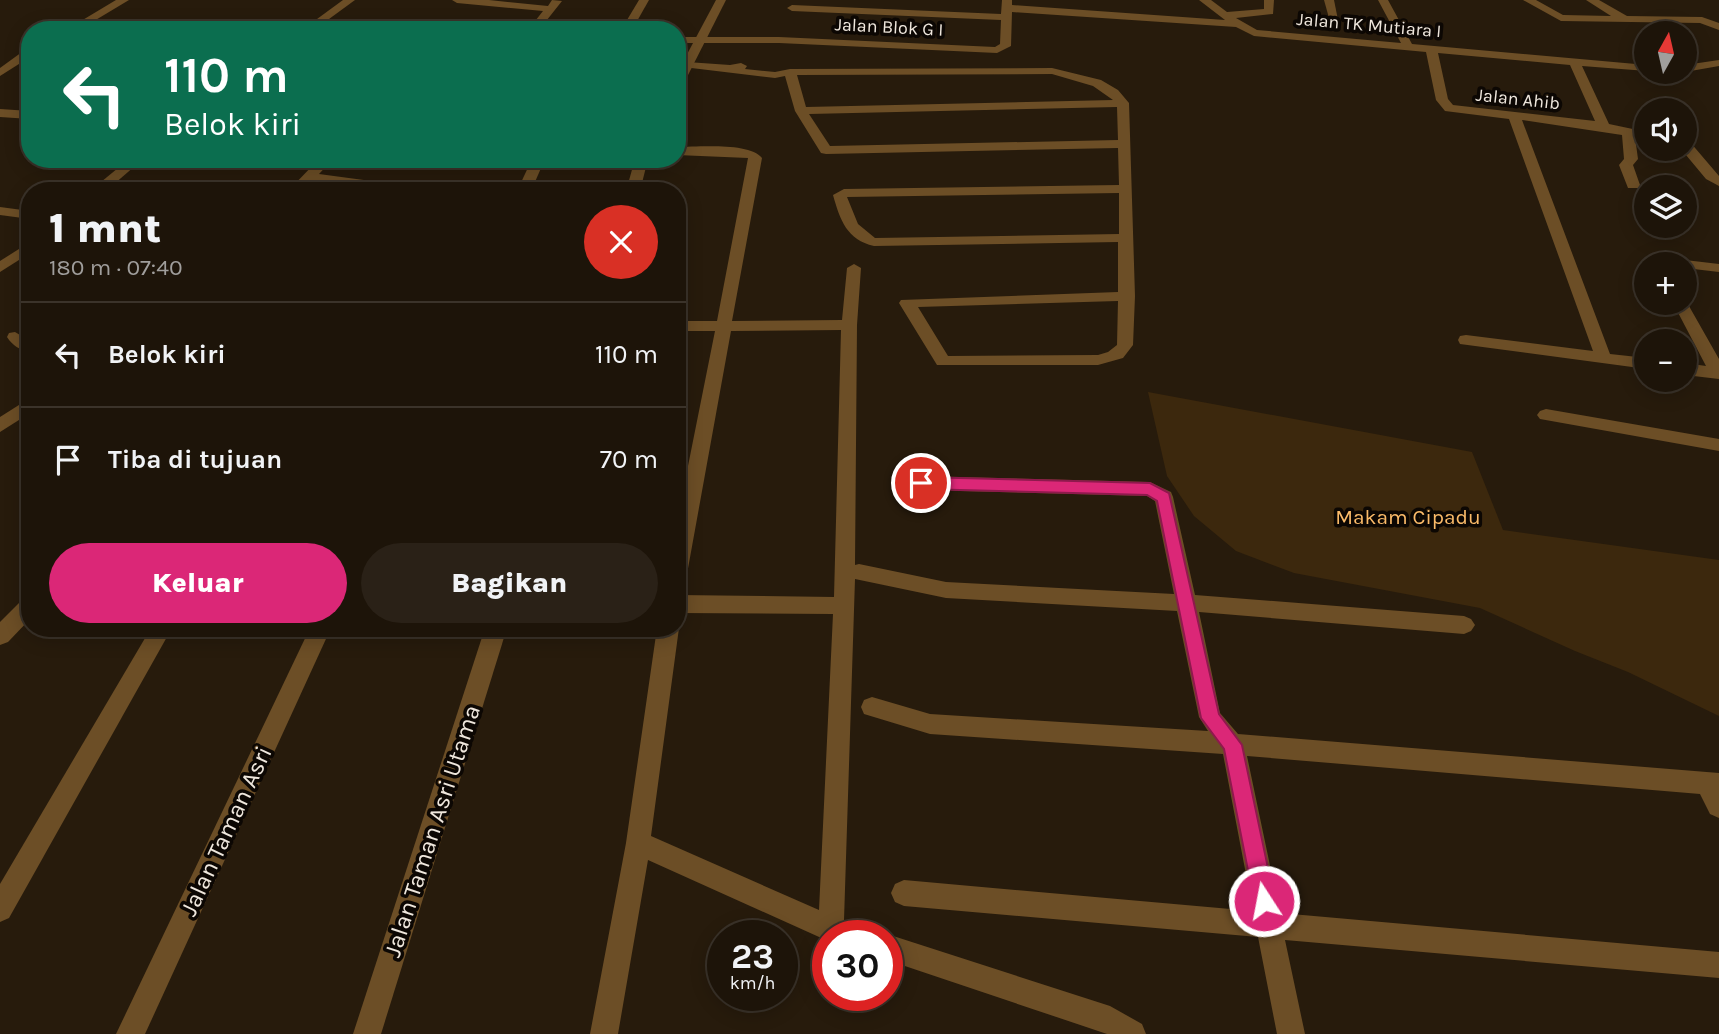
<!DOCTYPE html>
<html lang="id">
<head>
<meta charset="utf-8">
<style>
	body { margin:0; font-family:Karla,sans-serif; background:#2a2117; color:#f1f3f6; height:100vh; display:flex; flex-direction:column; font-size:26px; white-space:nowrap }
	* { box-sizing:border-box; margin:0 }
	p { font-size:23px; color:#a09e9c }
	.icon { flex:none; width:38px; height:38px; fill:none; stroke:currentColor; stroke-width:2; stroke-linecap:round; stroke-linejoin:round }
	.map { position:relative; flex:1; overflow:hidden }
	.side { position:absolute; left:21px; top:182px; width:665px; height:455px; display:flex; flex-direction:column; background:#1d1409; border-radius:28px; box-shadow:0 4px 18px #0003,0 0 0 2px #3b332a }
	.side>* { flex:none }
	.guide { position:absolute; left:21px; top:21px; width:665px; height:147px; border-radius:28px; box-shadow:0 4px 18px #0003,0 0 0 2px #3b332a; background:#0b6e4f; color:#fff; overflow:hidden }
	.needle { width:46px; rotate:8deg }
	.fabs { position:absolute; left:1634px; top:21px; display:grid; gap:14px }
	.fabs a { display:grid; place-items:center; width:63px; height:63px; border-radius:50%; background:#1d1409; box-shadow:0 4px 18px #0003,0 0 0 2px #3b332a; font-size:35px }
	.speed { position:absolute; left:707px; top:920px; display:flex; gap:14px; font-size:35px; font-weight:700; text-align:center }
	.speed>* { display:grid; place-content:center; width:91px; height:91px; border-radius:50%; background:#1d1409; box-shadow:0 4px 18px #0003,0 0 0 2px #3b332a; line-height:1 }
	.speed small { font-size:18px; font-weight:400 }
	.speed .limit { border:10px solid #d22; background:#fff; color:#111 }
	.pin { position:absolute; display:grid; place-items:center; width:60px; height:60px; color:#fff; margin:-30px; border:4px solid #fff; border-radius:50%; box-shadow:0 2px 7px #0007 }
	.me { position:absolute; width:77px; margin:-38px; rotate:349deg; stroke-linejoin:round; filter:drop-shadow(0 0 5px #0008) }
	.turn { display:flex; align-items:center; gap:24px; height:147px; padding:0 28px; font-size:32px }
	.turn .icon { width:91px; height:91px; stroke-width:2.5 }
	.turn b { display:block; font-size:49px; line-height:60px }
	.round { display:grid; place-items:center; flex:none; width:74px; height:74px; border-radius:37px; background:#2a2117 }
	.summary { display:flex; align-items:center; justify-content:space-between; height:119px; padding:0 28px }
	h1 { font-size:42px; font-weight:800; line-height:52px }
	.button { display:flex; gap:14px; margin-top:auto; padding:14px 28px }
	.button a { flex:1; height:80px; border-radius:42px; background:#db2777; color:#fff; font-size:28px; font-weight:800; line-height:80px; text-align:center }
	.button a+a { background:#2a2117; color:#f1f3f6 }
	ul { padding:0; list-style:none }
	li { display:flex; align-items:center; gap:21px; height:105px; padding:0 28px; border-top:2px solid #3b332a }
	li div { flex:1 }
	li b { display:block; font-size:26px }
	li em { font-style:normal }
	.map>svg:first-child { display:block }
	.green { fill:#3c280d }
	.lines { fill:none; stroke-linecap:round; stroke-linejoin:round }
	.minor { fill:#6c4e26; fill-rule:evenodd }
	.tertiary { fill:#6c4e26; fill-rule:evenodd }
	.route { fill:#db2777; stroke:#8e194d; stroke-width:2 }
	.labels { text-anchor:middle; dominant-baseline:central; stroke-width:7; stroke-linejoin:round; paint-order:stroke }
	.far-street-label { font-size:18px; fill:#efe7dd; stroke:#0c0703 }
	.park-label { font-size:21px; fill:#fbbb69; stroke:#0c0703 }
	.near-street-label { font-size:24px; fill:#efe7dd; stroke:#0c0703 }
</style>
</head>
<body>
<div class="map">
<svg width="1719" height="1034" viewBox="0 0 1719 1034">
	<rect width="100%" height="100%" fill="#271b0c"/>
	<polygon class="green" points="1148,392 1472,452 1503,530 1719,560 1719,716 1628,672 1575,651 1480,608 1294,573 1236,551 1194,516 1167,476"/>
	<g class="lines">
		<g class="minor">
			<polygon points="116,0 129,0 79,30 66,30"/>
			<polygon points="343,0 355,0 314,30 302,30"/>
			<polygon points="452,0 489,0 548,6 552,0 562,1 539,30 528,30 543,11 457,3"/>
			<polygon points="639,0 649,0 632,30 621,30"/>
			<path d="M1002,0H1012V5L1225,20L1199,0H1211L1227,12L1264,9V0H1274L1273,14L1236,18L1257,30L1401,43L1378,0H1388L1412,44L1647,65V71L1582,66L1609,124L1647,132V140L1635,137L1638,159L1633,165L1640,185L1638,188H1628L1619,165L1624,159L1622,135L1522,120L1610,354L1647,358V369L1460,344L1458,340L1460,336L1466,335L1593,351L1509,119L1445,111L1436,100L1426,52L1254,36L1236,27L1012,12L1011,46L997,53L779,43H677V37H779L995,47L1000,44L1001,20L792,11L787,8L792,5L1001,14ZM1438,53L1570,65L1595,121L1453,105L1448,99Z"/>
			<polygon points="1324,0 1334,0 1338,20 1329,18"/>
			<polygon points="1523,0 1536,0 1563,15 1611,16 1586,0 1599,0 1627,16 1702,17 1719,23 1719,30 1700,23 1561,21"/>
			<polygon points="22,52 30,52 30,57 0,76 0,68"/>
			<polygon points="1719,60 1719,66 1685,72 1682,72 1685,72 1685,65"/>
			<path d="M687,62L730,65L741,63L747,66L745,69L775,72L790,69L1052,68L1101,80L1118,90L1129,103L1135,296L1133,345L1123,358L1098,365H937L899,303L901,300L1118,292V242L874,246C847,240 840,220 833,195L844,189L1119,185L1118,148L826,154L821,153L795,111L785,76L775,78L683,67L681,65ZM1052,74L1093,86L1113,100L806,107L797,75ZM1117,107L1118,140L830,146L809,114ZM1119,193V234L875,238L858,224L847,197ZM1118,301L1117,345L1108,352L1098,355L948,356L918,307Z"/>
			<polygon points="0,109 30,111 30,119 0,117"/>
			<polygon points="1685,141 1690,142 1719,176 1719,186 1706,179 1681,149 1685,149"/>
			<path d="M677,147C697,147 750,142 762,158L732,321L842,320L847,268L854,264L861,268L857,325L855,565L859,564L946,582L1174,594L1155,501L1147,496L921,490L914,488L912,483L914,478L921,476L1150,482L1171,492L1173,497L1195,595L1464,616L1471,619L1475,625L1471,631L1464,634L1199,612L1220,713L1238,734L1719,773V818L1710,814L1700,794L1247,756L1280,913L1719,952V978L1285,940L1305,1034H1277L1258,937L904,906L895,902L891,893L895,884L904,880L1253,911L1223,754L930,734L864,714L861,707L864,700L872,697L930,714L1208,731L1199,717L1177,611L946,598L855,579L844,920L863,927L867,936H828V941L648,860L618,1034H590L626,843L657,628H677V625L679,628L651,836L819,910L833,614L677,613V595L834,597L841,330L731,331L687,574L684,580L677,582V521L715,331H677V321H717L748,158L677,155Z"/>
			<polygon points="129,159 143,159 106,191 90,191"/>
			<polygon points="319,159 333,159 319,174 416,187 423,191 383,191 312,181 303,191 288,191"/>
			<polygon points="532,159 545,159 531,191 517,191"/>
			<polygon points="0,207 30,211 30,219 0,215"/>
			<polygon points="30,242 30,253 0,272 0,261"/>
			<polygon points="1668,258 1719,264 1719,272 1685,268 1685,264 1654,264"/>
			<polygon points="1685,299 1719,359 1719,379 1685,375 1685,363 1706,366 1673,303 1685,303"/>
			<path d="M15,332L30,341V351C19,350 13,346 7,337L9,333Z"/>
			<polygon points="30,398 30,413 0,432 0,417"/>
			<polygon points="1546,409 1719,439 1719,451 1540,419 1537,415 1540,411"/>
			<polygon points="30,597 30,619 8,642 0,645 0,622 23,599"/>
			<polygon points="151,628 172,628 9,918 0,922 0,884"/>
			<polygon points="310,628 331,628 145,1034 116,1034"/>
			<polygon points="887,934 1110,1006 1142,1024 1146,1034 1107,1034 887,960 887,936 881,936"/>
		</g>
		<g class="tertiary">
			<polygon points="716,0 726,0 683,85 677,88 677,73"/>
			<polygon points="635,159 648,159 640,191 626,191"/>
			<polygon points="485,628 507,628 381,1034 353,1034"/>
		</g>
	</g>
	<polygon class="route" points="921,477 1150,483 1169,493 1219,714 1242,745 1275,901 1272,908 1264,911 1257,908 1254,901 1224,749 1201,718 1157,501 1147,495 921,489 913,483"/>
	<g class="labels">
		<g class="far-street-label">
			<text transform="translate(1369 25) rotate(5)">Jalan TK Mutiara I</text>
			<text transform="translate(889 27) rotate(3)">Jalan Blok G I</text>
			<text transform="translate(1518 99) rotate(6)">Jalan Ahib</text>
		</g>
		<g class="park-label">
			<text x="1408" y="517">Makam Cipadu</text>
		</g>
		<g class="near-street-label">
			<text transform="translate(226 831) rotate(-65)">Jalan Taman Asri</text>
			<text transform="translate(432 831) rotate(-72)">Jalan Taman Asri Utama</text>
		</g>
	</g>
</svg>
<div class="fabs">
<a><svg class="needle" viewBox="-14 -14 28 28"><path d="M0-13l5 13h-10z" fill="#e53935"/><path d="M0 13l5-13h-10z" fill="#a09e9c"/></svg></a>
<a><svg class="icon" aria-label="sound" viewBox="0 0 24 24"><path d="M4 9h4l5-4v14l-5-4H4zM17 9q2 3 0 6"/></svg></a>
<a><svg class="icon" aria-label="layers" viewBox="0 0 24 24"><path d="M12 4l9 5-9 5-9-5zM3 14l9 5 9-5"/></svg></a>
<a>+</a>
<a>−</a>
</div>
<div class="speed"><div>23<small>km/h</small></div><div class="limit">30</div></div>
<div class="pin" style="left:921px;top:483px;background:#d93025"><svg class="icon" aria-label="arrive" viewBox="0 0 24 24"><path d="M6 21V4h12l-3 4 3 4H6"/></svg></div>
<svg class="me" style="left:1264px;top:901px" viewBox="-20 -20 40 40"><circle r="17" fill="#db2777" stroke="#fff" stroke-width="3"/><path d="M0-11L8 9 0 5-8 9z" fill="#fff"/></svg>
<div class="guide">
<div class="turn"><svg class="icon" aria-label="left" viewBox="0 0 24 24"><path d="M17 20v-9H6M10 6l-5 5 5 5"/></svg><div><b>110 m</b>Belok kiri</div></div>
</div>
<section class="side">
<div class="summary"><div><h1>1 mnt</h1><p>180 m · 07:40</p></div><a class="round" style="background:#d93025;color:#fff"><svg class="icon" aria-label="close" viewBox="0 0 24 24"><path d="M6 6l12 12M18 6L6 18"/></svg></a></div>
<ul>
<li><svg class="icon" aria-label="left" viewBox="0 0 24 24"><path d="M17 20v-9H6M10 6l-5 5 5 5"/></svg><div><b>Belok kiri</b></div><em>110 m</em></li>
<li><svg class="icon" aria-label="arrive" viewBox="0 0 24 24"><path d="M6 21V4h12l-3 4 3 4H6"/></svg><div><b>Tiba di tujuan</b></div><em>70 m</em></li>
</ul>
<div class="button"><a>Keluar</a><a>Bagikan</a></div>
</section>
</div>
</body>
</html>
